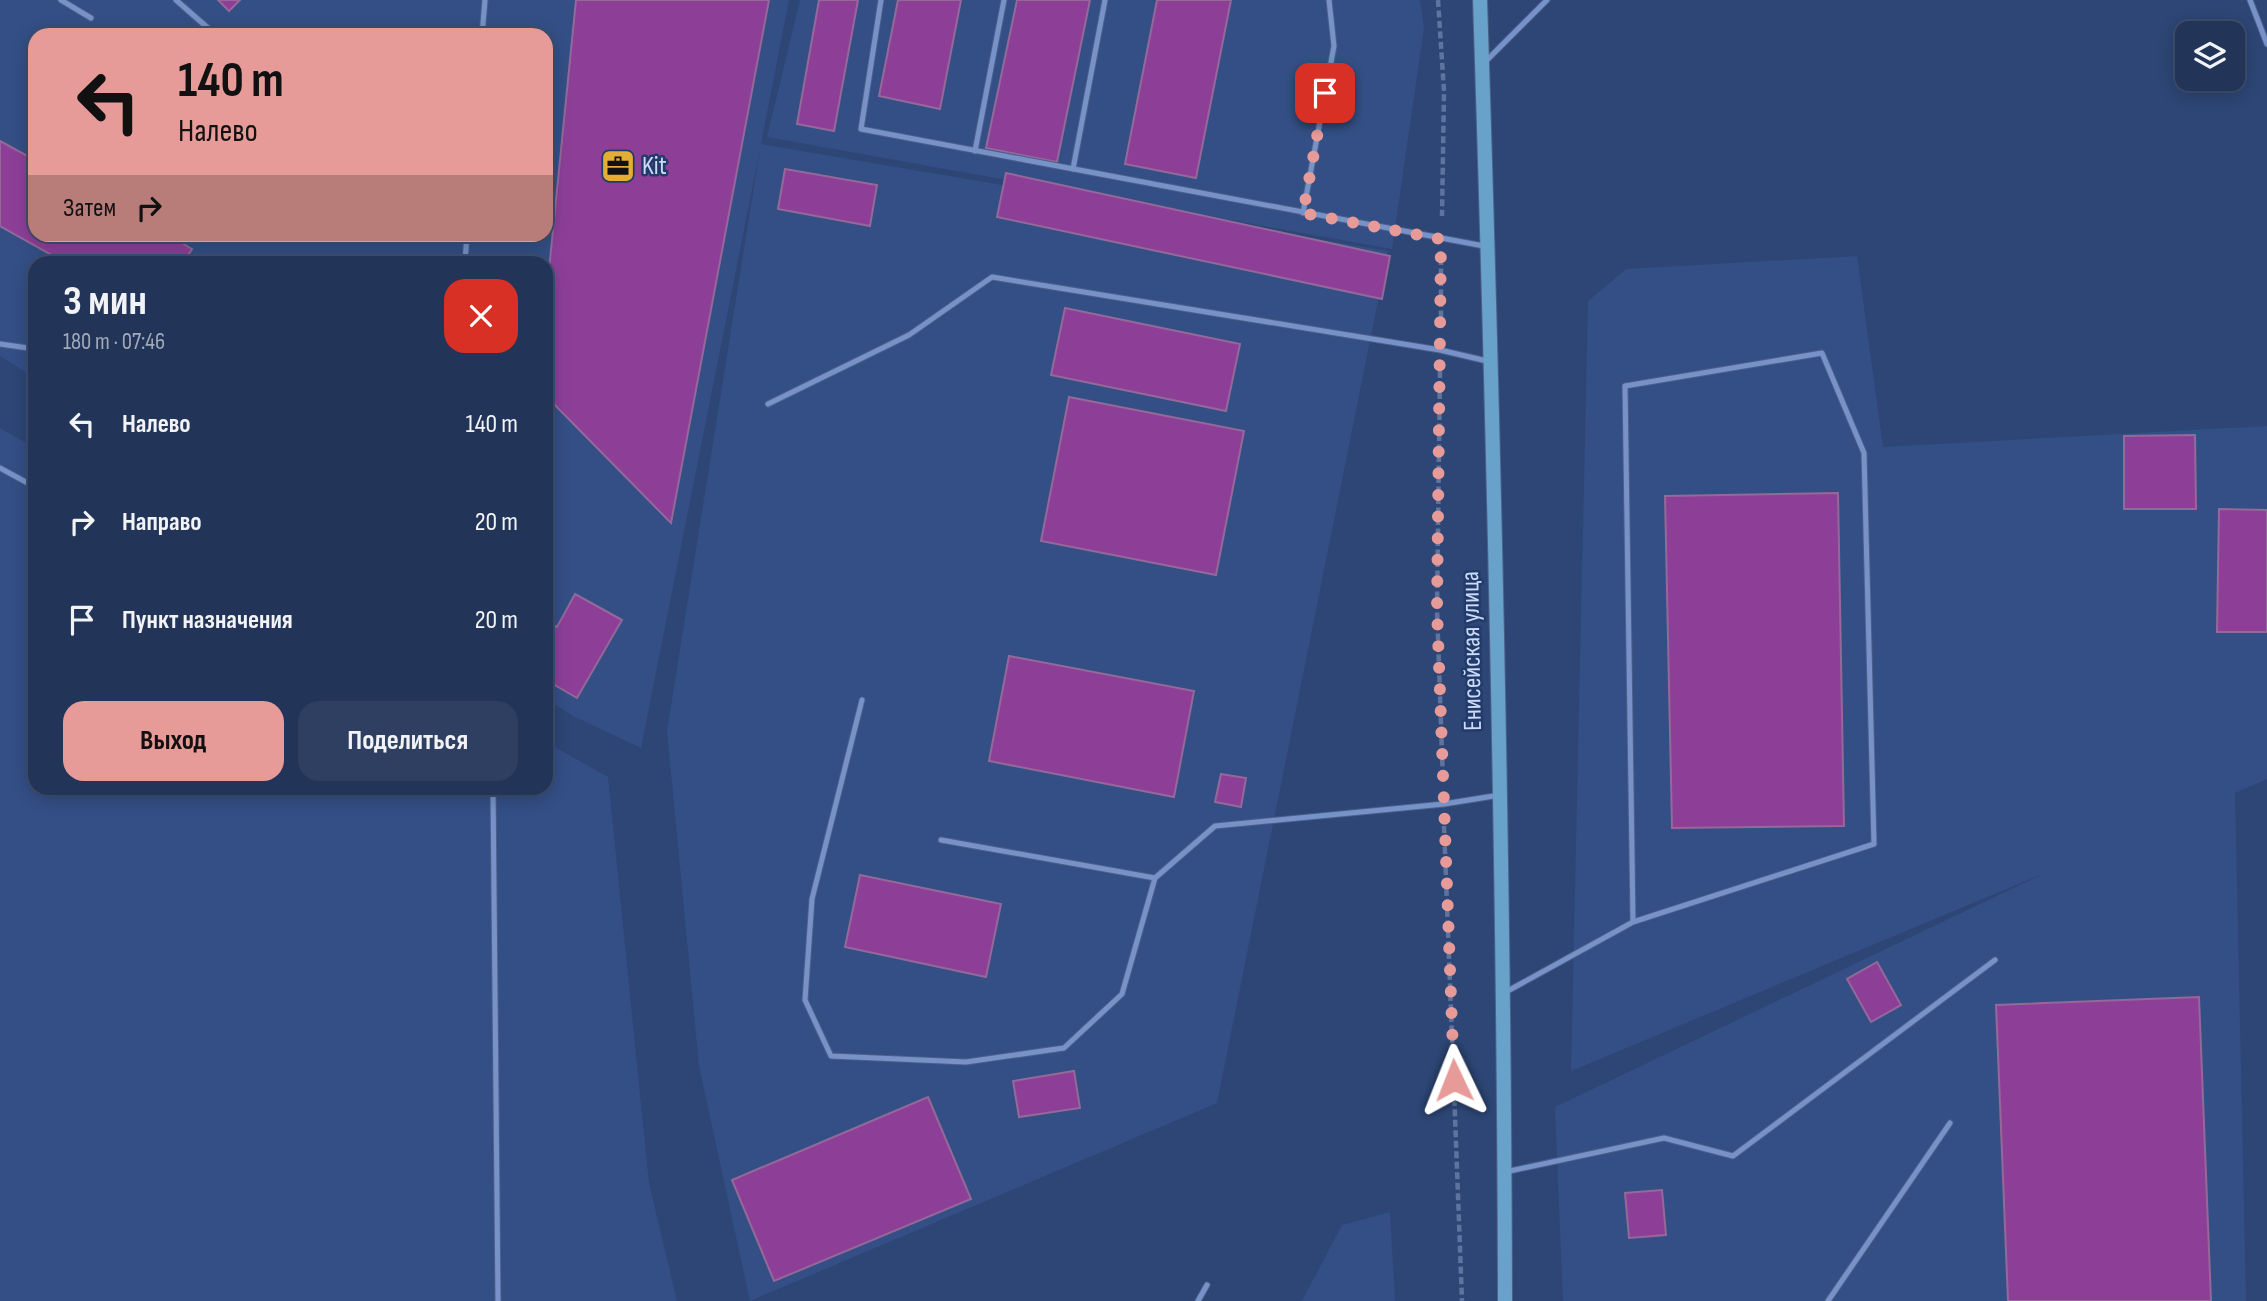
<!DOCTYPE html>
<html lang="ru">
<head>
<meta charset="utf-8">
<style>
	body { margin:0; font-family:"Sofia Sans Condensed",sans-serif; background:#2e3f61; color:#f1f3f6; height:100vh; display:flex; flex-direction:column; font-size:26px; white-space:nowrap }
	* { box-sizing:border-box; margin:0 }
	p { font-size:23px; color:#a2aaba }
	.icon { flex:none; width:38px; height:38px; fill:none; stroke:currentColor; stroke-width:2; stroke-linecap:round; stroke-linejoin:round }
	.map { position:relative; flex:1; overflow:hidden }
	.panel { position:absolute; left:28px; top:256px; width:525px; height:539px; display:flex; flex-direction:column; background:#223458; border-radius:21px; box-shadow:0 4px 18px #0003,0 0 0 2px #3f4f6e }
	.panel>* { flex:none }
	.top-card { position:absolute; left:28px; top:28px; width:525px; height:214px; border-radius:21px; box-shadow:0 4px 18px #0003,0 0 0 2px #3f4f6e; background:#e69b98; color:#111; overflow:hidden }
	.fabs { position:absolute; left:2175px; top:21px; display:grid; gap:14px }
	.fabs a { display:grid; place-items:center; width:70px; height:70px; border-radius:14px; background:#223458; box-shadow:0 4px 18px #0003,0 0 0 2px #3f4f6e; font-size:35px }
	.pin { position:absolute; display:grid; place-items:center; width:60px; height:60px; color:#fff; margin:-30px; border-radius:14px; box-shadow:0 4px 10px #0006 }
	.me { position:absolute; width:77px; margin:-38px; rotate:358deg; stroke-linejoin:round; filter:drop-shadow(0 0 5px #0008) }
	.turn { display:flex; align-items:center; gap:24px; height:147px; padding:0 35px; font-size:32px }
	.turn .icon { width:91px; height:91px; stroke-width:2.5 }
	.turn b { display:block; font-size:49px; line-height:60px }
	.then { display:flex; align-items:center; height:66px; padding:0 35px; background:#0003; gap:14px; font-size:26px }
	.round { display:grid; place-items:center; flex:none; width:74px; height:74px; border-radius:21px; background:#2e3f61 }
	.headline { display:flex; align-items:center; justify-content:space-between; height:119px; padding:0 35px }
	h1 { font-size:42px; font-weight:700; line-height:52px }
	.cta { display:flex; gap:14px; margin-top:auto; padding:14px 35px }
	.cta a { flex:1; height:80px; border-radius:21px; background:#e69b98; color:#111; font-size:28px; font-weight:700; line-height:80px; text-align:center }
	.cta a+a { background:#2e3f61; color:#f1f3f6 }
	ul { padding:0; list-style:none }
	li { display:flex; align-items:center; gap:21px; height:98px; padding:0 35px }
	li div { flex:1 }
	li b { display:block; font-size:26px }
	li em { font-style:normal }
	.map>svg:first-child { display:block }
	.built { fill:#334f85; fill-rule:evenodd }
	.building { fill:#8d3f98; stroke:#946999; stroke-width:2 }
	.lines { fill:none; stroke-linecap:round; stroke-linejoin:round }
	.lane-casing { stroke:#4b6088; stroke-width:7 }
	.secondary-casing { stroke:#4b6088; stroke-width:16 }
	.path { stroke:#5e749e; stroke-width:4.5; stroke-dasharray:7 3.5; stroke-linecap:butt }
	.lane { stroke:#7692c8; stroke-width:5 }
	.secondary { stroke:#68a1c9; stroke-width:14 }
	.route { stroke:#e69b98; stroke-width:12; stroke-dasharray:0 21.6 }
	.labels { text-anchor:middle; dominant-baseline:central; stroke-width:5; stroke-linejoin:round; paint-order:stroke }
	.poi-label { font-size:26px; fill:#cbdbf8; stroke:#233b6a; text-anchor:start }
	.street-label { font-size:26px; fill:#cbdbf8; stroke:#233b6a }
</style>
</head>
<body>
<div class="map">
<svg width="2267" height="1301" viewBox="0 0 2267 1301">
	<rect width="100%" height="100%" fill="#2d4675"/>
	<g class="built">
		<path d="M0,0H789L761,144L1388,251L1217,1103L750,1301L699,1066L667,731L760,149L641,748L573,716L546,699V262H35V378L0,356ZM35,35H546V234H35Z"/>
		<polygon points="800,0 1420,0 1424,28 1392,249 767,137"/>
		<polygon points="1857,256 1883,447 2267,426 2267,779 2235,793 2246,1301 1563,1301 1555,1107 2045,873 1571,1071 1588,301 1626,269"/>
		<polygon points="0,428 35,448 35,788 546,788 546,742 608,777 649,1183 677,1301 0,1301"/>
		<polygon points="1390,1212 1395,1301 1302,1301 1342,1225"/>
	</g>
	<g class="building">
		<polygon points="218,0 240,0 229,11"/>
		<polygon points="576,0 769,0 671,523 546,396 546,300"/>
		<polygon points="819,0 858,0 834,131 797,124"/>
		<polygon points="898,0 961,0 940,109 879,96"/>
		<polygon points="1017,0 1090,0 1057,162 986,148"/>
		<polygon points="1157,0 1231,0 1196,178 1125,164"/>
		<polygon points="0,141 35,160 35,234 167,234 192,249 184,262 64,262 0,226"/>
		<polygon points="785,169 877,185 870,226 778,209"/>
		<polygon points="1006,173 1390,256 1382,299 997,217"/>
		<polygon points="1065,308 1240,344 1226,411 1051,375"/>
		<polygon points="1069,397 1244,431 1216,575 1041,541"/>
		<polygon points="2195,435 2196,509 2124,509 2124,436"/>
		<polygon points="1838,493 1844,826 1672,828 1665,496"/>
		<polygon points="2219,509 2267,510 2267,632 2217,632"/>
		<polygon points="575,594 622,620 577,698 546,680 546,621 557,627"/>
		<polygon points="1009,656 1194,691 1174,797 989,761"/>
		<polygon points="1221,774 1246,778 1241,807 1215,802"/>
		<polygon points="860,875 1001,904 986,977 845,947"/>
		<polygon points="1877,962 1901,1005 1871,1022 1847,979"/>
		<polygon points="2199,997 2211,1301 2008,1301 1996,1005"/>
		<polygon points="1074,1071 1080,1108 1019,1117 1013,1081"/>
		<polygon points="928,1097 971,1199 774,1281 732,1180"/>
		<polygon points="1662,1190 1666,1235 1629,1238 1625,1193"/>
	</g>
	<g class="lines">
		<g class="lane-casing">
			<g id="lane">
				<polyline points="61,0 91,18"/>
				<polyline points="176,0 216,35"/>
				<polyline points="881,0 861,129 1484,246"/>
				<polyline points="2250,0 2267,44"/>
				<polyline points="482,35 485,0"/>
				<polyline points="1484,63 1547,0"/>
				<polyline points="975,151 1004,0"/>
				<polyline points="1073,169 1105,0"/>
				<polyline points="1303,213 1334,46 1329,0"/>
				<polyline points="465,262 467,234"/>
				<polyline points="0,344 35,349"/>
				<polyline points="768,404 909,335 992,277 1440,350 1487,361"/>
				<polyline points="0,468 35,487"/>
				<polyline points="862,700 812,899 805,1000 831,1056 966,1062 1064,1048 1122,994 1155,878 1215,826 1444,804 1500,795"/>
				<polyline points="493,788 498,1301"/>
				<polyline points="941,840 1155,878"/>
				<polyline points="1504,993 1633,922 1625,386 1822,353 1864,453 1874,844 1633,922"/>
				<polyline points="1505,1172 1664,1138 1733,1156 1995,960"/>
				<polyline points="1198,1301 1207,1285"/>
				<polyline points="1828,1301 1950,1123"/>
			</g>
		</g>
		<g class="secondary-casing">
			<path id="secondary" d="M1480,0C1494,433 1504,867 1505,1301"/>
		</g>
		<g class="path">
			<polyline points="1438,0 1444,91 1442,216"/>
			<polyline points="1441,328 1441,259"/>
			<polyline points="1440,371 1437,609 1443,782"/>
			<polyline points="1444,826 1462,1301"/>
		</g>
		<use href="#lane" class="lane"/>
		<use href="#secondary" class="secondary"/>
	</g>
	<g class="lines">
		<polyline class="route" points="1325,93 1303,213 1441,239 1437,609 1454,1080"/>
	</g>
	<defs>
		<g id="office-square" transform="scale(1.75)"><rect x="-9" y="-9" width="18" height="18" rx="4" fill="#e4ad35" stroke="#233b6a"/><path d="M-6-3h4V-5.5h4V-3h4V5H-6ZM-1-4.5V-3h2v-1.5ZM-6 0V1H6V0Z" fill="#111"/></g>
	</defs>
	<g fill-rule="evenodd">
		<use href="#office-square" x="618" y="166"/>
	</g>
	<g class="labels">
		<g class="poi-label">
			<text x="642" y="166">Kit</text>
		</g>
		<g class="street-label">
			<text transform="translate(1472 651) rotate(-91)">Енисейская улица</text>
		</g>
	</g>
</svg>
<div class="fabs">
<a><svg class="icon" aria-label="layers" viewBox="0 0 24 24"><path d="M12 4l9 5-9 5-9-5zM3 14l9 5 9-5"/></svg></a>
</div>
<div class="pin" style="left:1325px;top:93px;background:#d93025"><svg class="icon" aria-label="arrive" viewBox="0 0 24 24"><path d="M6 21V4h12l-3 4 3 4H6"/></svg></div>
<svg class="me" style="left:1454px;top:1080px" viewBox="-20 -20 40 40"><path d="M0-17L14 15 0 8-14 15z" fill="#e69b98" stroke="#fff" stroke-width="4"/></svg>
<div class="top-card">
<div class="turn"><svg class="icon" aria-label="left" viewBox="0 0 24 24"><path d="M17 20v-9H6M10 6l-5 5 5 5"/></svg><div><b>140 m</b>Налево</div></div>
<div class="then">Затем<svg class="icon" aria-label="right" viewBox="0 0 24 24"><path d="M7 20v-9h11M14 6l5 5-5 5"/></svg></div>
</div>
<section class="panel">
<div class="headline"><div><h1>3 мин</h1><p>180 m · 07:46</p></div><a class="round" style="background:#d93025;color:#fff"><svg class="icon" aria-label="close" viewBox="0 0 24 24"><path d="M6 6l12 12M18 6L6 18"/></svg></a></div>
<ul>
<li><svg class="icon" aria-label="left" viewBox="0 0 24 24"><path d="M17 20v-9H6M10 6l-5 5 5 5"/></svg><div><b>Налево</b></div><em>140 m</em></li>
<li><svg class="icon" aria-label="right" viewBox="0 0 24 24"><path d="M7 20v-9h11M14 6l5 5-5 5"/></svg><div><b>Направо</b></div><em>20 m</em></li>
<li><svg class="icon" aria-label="arrive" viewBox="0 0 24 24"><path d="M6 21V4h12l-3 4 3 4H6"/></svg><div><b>Пункт назначения</b></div><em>20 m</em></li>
</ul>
<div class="cta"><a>Выход</a><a>Поделиться</a></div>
</section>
</div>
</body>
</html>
